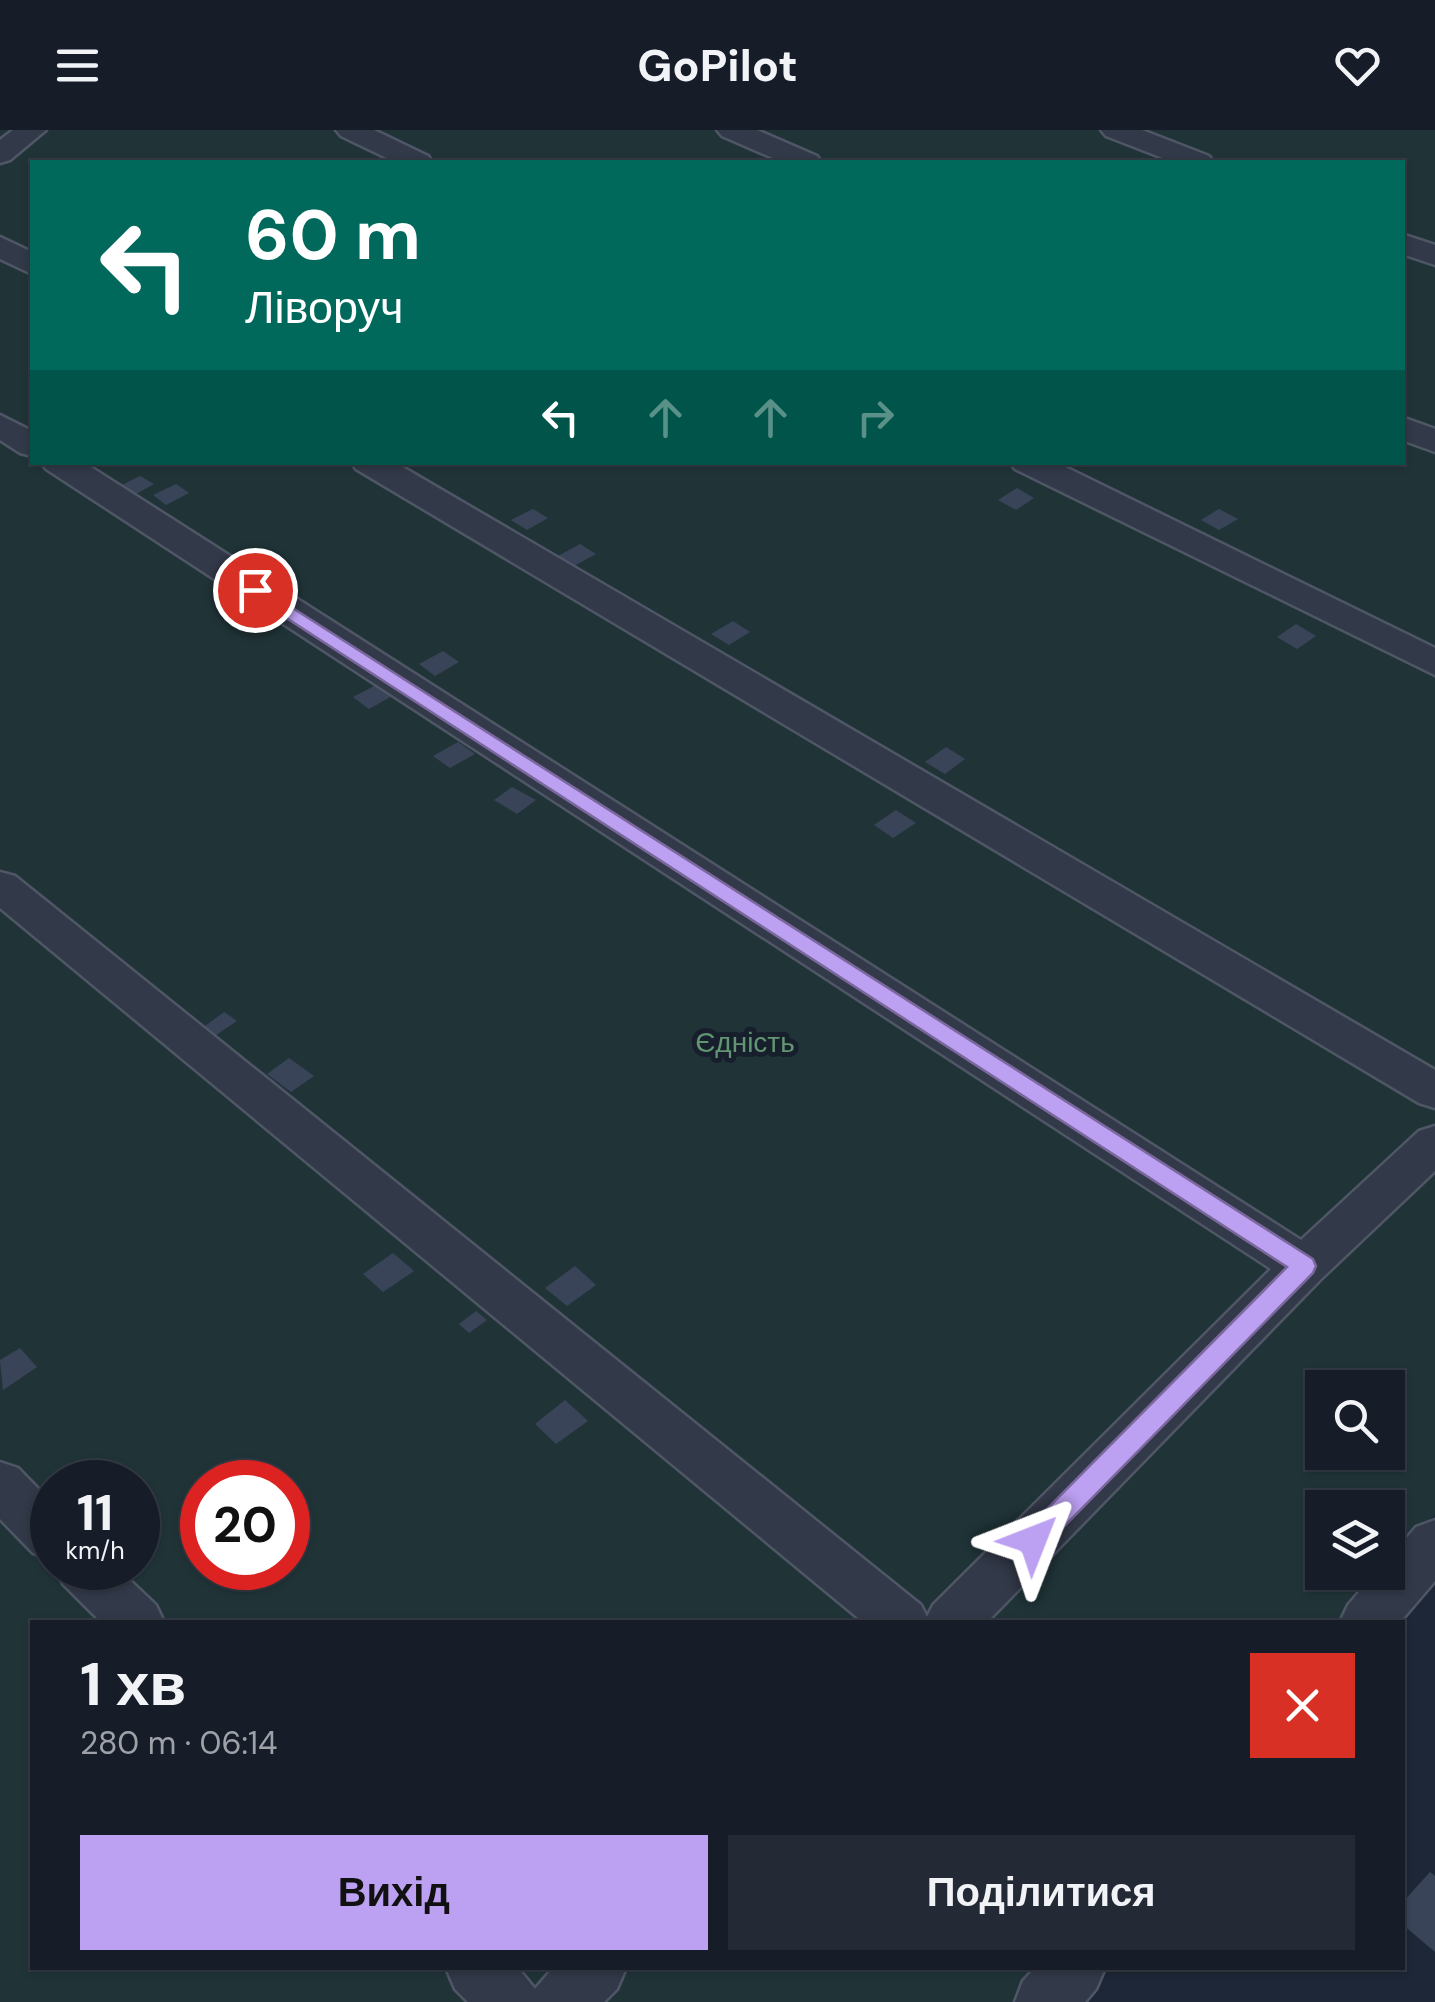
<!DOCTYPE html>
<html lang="uk">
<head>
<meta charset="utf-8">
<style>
	body { margin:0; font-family:"DM Sans",sans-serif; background:#232a35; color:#f1f3f6; height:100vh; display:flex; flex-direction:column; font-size:38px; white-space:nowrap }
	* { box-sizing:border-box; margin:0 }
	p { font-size:32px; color:#9ea2a8 }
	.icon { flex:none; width:55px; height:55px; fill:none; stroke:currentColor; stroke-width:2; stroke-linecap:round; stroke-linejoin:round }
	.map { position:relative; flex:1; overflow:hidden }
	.sheet { position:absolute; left:30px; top:1490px; width:1375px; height:350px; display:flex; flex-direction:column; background:#161d29; border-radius:0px; box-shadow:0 2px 8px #0004,0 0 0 2px #353b46 }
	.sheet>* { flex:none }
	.banner { position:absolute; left:30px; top:30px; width:1375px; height:305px; border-radius:0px; box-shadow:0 2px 8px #0004,0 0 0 2px #353b46; background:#00695c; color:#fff; overflow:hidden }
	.controls { position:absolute; left:1305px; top:1240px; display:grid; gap:20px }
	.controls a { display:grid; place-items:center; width:100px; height:100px; border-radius:0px; background:#161d29; box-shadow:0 2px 8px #0004,0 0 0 2px #353b46; font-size:50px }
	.speed { position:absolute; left:30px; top:1330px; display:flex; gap:20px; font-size:50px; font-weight:700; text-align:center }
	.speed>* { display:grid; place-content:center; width:130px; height:130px; border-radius:50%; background:#161d29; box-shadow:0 2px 8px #0004,0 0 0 2px #353b46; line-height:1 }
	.speed small { font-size:25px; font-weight:400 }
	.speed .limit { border:15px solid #d22; background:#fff; color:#111 }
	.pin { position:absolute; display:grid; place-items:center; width:85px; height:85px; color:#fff; margin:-42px; border:5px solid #fff; border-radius:50%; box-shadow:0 2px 10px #0007 }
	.me { position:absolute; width:110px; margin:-55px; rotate:45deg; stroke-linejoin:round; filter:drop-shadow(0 0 8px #0008) }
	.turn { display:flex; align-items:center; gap:35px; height:210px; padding:0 50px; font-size:45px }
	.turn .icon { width:130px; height:130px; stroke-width:2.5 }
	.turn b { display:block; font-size:70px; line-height:85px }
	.lanes { display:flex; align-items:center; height:95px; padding:0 50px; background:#0003; justify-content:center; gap:50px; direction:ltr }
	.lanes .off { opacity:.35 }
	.round { display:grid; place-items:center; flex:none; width:105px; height:105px; border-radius:0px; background:#232a35 }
	.headline { display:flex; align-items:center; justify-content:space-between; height:170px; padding:0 50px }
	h1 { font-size:60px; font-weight:700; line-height:75px }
	.button { display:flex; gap:20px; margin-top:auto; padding:20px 50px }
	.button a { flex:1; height:115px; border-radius:0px; background:#bca0f2; color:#111; font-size:40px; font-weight:700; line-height:115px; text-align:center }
	.button a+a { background:#232a35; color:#f1f3f6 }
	header { display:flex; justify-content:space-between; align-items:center; height:130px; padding:0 50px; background:#161d29; font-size:45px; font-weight:700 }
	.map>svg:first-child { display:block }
	.green { fill:#203438; fill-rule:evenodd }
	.building { fill:#3a4458 }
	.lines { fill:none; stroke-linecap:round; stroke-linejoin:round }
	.minor-casing { stroke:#4f5666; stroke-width:5 }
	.minor { fill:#323948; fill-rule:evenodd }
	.route { fill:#bca0f2; stroke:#7a689d; stroke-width:2.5 }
	.labels { text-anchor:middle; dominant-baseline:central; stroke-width:10; stroke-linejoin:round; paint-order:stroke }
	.park-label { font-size:28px; fill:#629672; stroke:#171e2c }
</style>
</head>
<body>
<header><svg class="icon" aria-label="menu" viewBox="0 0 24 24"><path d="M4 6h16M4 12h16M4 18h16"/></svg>GoPilot<svg class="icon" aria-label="heart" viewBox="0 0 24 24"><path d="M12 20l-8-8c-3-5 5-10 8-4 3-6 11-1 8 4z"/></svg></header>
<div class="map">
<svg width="1435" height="1872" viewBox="0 0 1435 1872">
	<rect width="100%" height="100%" fill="#1e2737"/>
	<path class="green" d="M0,0H1435V1384L1388,1439V1378H1322V1442L1384,1443L1341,1492H32V1838H1044L1014,1872H0ZM32,32H1402V332H32ZM1322,1258H1388V1322H1322ZM52,1352H138V1438H52ZM202,1352H288V1438H202Z"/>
	<g class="building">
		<polygon points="140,346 154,354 136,364 122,355"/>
		<polygon points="176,354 189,363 166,375 153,365"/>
		<polygon points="1017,358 1034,368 1016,380 998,370"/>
		<polygon points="533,379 548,388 527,400 511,390"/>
		<polygon points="1219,379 1238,389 1219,400 1201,390"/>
		<polygon points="580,414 596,424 574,436 558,426"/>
		<polygon points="733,491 750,502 729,515 711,504"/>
		<polygon points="1296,494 1316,506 1297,519 1277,507"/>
		<polygon points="443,521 459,532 435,546 419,534"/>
		<polygon points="378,554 394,565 369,579 353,567"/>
		<polygon points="458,612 475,624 450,638 433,626"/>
		<polygon points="946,617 965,629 945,644 925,632"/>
		<polygon points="512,657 536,670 517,684 494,670"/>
		<polygon points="896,680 916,693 893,708 874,695"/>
		<polygon points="224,882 237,891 213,907 201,899"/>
		<polygon points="289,928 314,946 291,962 267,944"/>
		<polygon points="393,1123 414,1141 383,1162 363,1144"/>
		<polygon points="575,1136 596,1155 567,1176 545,1158"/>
		<polygon points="476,1181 487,1190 469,1203 459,1194"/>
		<polygon points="20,1218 37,1237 3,1260 0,1230"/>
		<polygon points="565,1270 588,1291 556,1314 535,1294"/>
		<polygon points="103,1333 120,1352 75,1352"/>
		<polygon points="1430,1742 1435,1746 1435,1822 1402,1794 1402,1773"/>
	</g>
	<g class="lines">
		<g class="minor-casing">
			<g id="minor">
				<polygon points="13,0 46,0 10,30 0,33 0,10"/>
				<polygon points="336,0 374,0 428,26 432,32 395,32 341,6"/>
				<polygon points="717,0 757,0 817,26 821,32 782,32 722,6"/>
				<polygon points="1101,0 1142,0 1209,26 1213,32 1173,32 1106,6"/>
				<polygon points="1402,104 1435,115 1435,135 1402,124"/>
				<polygon points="0,107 32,122 32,144 0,129"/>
				<polygon points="0,285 32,301 32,326 20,323 0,310"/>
				<polygon points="1402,287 1435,299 1435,322 1402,310"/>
				<polygon points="41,332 83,332 1301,1110 1419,1001 1435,996 1435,1041 1321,1149 987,1492 863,1492 0,778 0,742 15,746 921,1475 927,1487 933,1475 1271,1139 46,339"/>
				<polygon points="351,332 394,332 1435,940 1435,978 1419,973 356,339"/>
				<polygon points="1010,332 1055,332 1435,518 1435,545 1015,339"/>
				<polygon points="0,1332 18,1338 52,1373 52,1430 33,1423 0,1389"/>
				<polygon points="1435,1390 1435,1451 1400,1492 1340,1492 1348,1475 1376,1442 1388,1442 1388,1430 1416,1397"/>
				<polygon points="55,1438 117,1438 156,1475 164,1492 101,1492 63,1454"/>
				<polygon points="446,1838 518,1838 535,1859 553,1838 626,1838 617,1859 604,1872 468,1872 455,1859"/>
				<polygon points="1035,1838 1105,1838 1096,1859 1085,1872 1015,1872 1023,1851"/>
			</g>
		</g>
		<use href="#minor" class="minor"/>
	</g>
	<polygon class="route" points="255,454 1313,1129 1316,1136 1313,1143 1043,1418 1033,1422 1024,1418 1020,1410 1024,1402 1287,1137 248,463 246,460"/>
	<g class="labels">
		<g class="park-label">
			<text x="745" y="912">Єдність</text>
		</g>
	</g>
</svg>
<div class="controls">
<a><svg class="icon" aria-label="search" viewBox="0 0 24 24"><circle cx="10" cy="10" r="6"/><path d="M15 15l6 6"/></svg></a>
<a><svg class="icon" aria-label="layers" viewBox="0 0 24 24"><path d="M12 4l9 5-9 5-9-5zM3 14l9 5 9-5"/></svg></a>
</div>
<div class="speed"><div>11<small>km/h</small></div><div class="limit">20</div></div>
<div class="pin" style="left:255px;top:460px;background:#d93025"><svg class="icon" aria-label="arrive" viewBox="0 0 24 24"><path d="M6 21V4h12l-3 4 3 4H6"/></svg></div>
<svg class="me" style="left:1033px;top:1410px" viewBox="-20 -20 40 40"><path d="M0-17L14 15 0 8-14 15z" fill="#bca0f2" stroke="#fff" stroke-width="4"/></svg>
<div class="banner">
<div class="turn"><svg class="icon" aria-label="left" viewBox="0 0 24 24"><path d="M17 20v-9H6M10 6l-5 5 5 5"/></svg><div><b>60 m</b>Ліворуч</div></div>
<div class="lanes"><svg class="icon" aria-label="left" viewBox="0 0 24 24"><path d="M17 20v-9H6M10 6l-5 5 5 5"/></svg><svg class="icon off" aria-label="ahead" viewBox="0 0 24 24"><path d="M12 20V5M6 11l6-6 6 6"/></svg><svg class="icon off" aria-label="ahead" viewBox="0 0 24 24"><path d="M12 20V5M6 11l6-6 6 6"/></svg><svg class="icon off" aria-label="right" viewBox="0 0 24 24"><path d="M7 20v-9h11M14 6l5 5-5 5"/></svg></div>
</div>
<section class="sheet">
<div class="headline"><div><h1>1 хв</h1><p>280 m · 06:14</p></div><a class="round" style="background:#d93025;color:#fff"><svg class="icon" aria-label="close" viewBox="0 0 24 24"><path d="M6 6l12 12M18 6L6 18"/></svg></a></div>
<div class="button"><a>Вихід</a><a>Поділитися</a></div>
</section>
</div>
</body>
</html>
